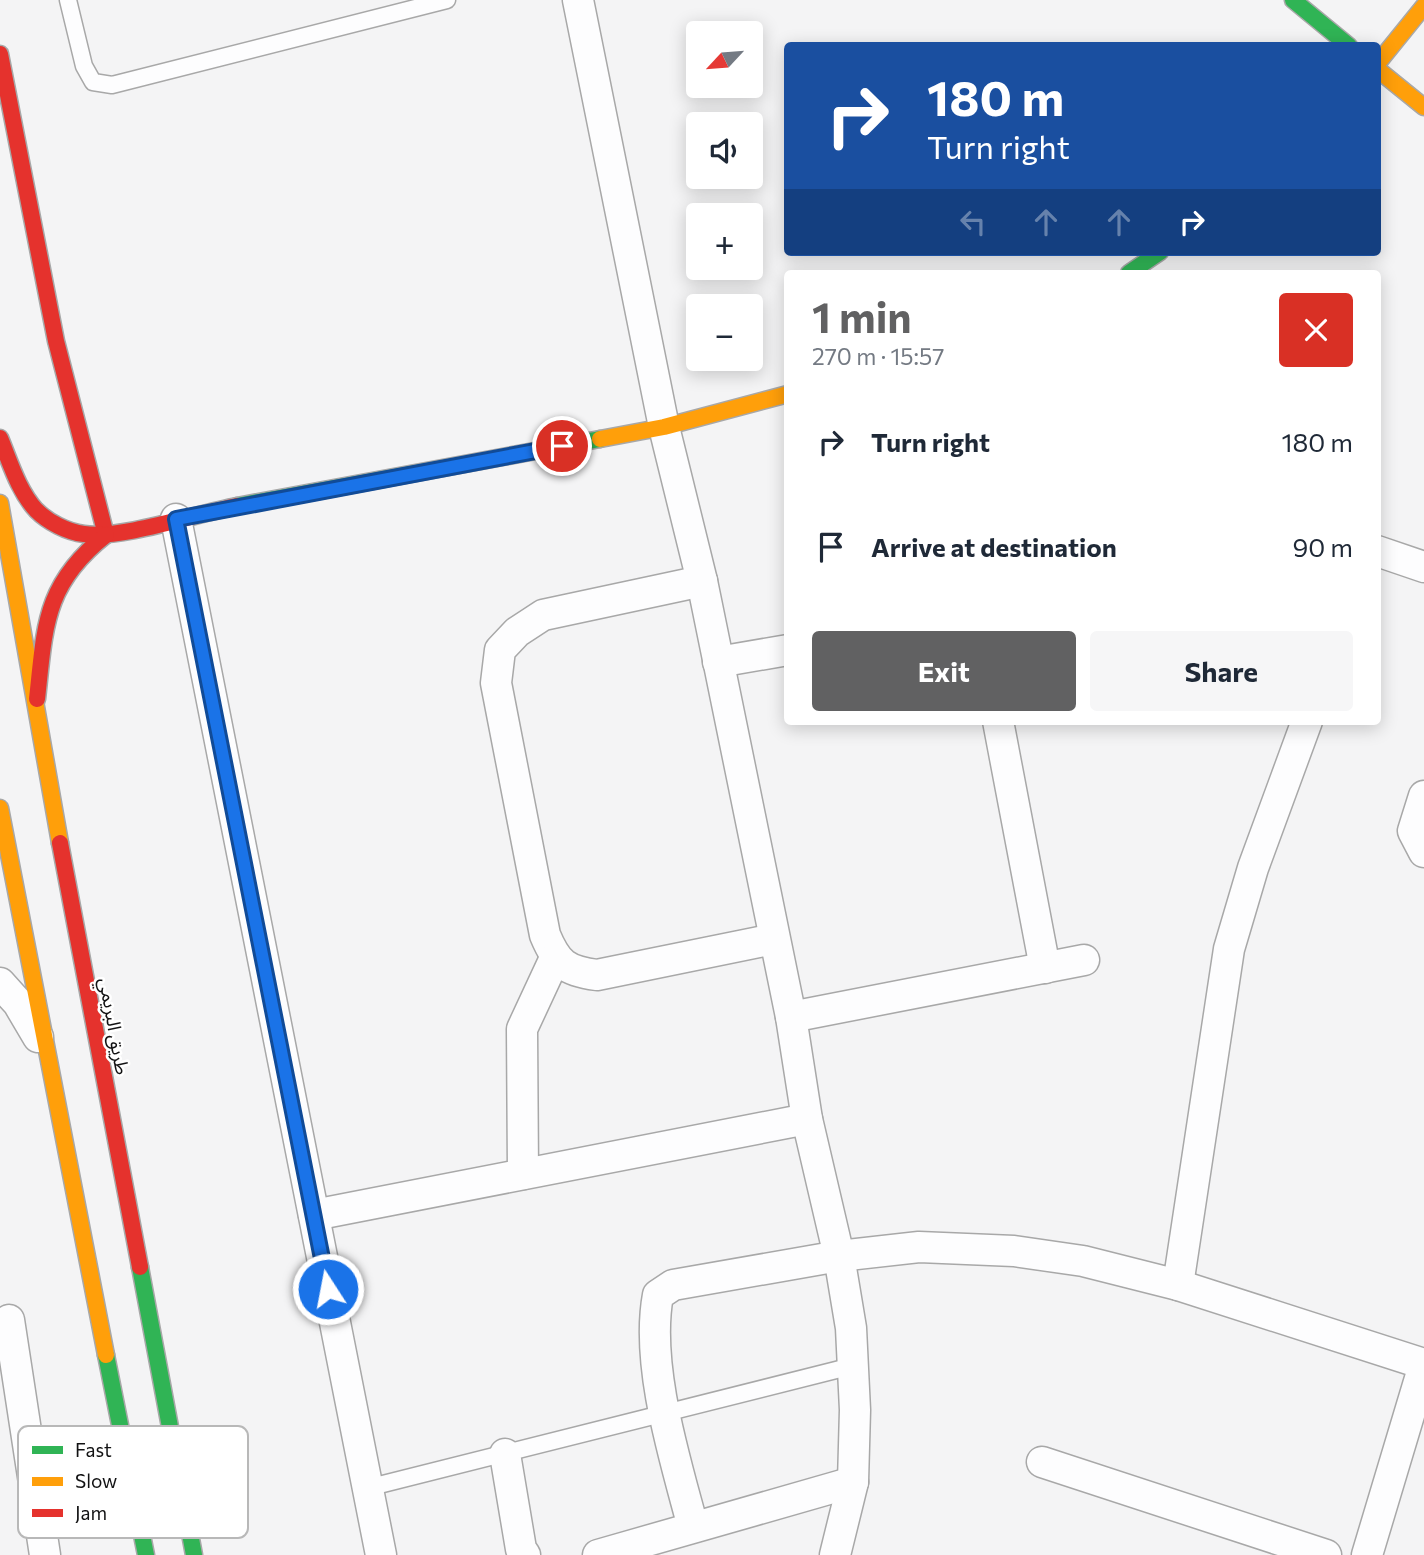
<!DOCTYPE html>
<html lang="en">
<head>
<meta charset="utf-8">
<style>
	body { margin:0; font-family:Commissioner,"Noto Sans Arabic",sans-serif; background:#f6f6f7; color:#1f2937; height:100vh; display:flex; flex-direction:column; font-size:26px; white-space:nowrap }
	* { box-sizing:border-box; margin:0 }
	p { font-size:23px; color:#747a83 }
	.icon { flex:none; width:38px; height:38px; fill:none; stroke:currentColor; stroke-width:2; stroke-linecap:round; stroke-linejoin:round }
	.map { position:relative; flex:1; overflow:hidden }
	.drawer { position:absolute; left:784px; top:270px; width:597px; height:455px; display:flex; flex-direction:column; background:#fff; border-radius:7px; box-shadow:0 4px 18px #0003 }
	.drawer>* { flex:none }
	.top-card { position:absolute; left:784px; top:42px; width:597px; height:214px; border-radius:7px; box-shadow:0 4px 18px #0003; background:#1a4fa0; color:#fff; overflow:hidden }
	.needle { width:46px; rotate:244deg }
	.fabs { position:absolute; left:686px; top:21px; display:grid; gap:14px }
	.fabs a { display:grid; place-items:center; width:77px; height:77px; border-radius:7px; background:#fff; box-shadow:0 4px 18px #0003; font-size:35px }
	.pin { position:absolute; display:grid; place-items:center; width:60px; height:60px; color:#fff; margin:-30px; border:4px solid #fff; border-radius:50%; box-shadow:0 2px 7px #0007 }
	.me { position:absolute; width:77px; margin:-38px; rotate:349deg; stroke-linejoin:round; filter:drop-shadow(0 0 5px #0008) }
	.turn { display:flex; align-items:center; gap:24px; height:147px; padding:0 28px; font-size:32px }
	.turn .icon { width:91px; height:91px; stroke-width:2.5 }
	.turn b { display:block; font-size:49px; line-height:60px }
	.lanes { display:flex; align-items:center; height:66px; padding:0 28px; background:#0003; justify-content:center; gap:35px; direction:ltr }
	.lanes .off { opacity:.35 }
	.round { display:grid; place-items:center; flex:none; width:74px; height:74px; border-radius:7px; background:#f6f6f7 }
	.summary { display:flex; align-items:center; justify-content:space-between; height:119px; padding:0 28px }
	h1 { font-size:42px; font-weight:700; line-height:52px; color:#616162 }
	.primary-button { display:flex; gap:14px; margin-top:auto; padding:14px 28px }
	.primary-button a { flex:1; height:80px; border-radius:7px; background:#616162; color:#fff; font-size:28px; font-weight:700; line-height:80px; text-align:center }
	.primary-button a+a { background:#f6f6f7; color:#1f2937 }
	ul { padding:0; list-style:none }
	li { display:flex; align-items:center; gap:21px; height:105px; padding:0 28px }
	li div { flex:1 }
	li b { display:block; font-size:26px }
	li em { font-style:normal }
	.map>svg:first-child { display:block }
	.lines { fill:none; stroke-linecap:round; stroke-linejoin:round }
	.lane-casing { stroke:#a8a8a8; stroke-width:19 }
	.street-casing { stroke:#a8a8a8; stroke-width:33 }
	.fast-casing { stroke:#a8a8a8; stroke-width:19 }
	.slow-casing { stroke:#a8a8a8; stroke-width:19 }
	.jam-casing { stroke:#a8a8a8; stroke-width:19 }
	.lane { stroke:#fdfdfe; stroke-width:16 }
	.street { stroke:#fdfdfe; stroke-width:30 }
	.fast { stroke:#30b455; stroke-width:16 }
	.slow { stroke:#ff9f0a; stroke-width:16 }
	.jam { stroke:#e5322d; stroke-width:16 }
	.route-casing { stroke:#114b97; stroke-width:18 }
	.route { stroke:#1a73e8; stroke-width:12 }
	.labels { text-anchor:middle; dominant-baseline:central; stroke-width:5; stroke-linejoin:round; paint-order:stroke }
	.street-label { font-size:19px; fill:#121213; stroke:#fff }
	.key { fill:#fff; stroke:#b8b8b8; stroke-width:2 }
	.key-label { font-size:19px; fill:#121213 }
</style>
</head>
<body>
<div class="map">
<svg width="1424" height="1555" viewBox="0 0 1424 1555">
	<rect width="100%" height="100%" fill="#f4f4f5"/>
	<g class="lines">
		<g class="lane-casing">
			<g id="lane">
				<polyline points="68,0 84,66 93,82 112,85 447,0"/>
				<polyline points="367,1488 852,1366"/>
			</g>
		</g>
		<g class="street-casing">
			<g id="street">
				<polyline points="578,0 664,427 702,581 791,1017 807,1119 839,1256 851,1328 855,1410 853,1482 835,1555"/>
				<polyline points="176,519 381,1555"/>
				<polyline points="1377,551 1424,567"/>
				<path d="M702,581L543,615L517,632L500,650L496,683L545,935C557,964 566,971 597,975L774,939"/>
				<polyline points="718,662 788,650"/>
				<polyline points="998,721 1045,968"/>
				<polyline points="1424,796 1413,831 1424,852"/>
				<polyline points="0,983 18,1003 38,1037"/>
				<polyline points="791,1017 1084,960"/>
				<polyline points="523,1174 522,1029 555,958"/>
				<polyline points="314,1215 807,1119"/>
				<polyline points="1178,1285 1424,1364"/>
				<polyline points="9,1320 45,1555"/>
				<polyline points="505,1454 521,1549 525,1555"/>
				<polyline points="1042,1462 1326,1555"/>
				<path d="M693,1527C675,1459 645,1365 658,1295L673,1285L839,1256L919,1247L1014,1251L1083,1261L1178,1285L1229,949L1253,868L1307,721"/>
				<polyline points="598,1555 853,1482"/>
				<polyline points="1367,1555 1424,1365"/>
			</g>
		</g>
		<g class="fast-casing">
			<g id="fast">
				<polyline points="1293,0 1349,46"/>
				<polyline points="1129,273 1160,252"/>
				<polyline points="237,506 600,439"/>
				<polyline points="140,1267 194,1555"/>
				<polyline points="106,1355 146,1555"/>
			</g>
		</g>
		<g class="slow-casing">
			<g id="slow">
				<polyline points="1377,64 1424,6"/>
				<polyline points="1377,69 1424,107"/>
				<polyline points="600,439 664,427 788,394"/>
				<polyline points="0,503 60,843"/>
				<polyline points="0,808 106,1355"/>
			</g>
		</g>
		<g class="jam-casing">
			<g id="jam">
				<polyline points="0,54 56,341 106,535"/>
				<path d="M0,438C10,462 18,490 36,510C48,522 67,532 84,534C123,539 195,514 237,506"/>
				<path d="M37,699C45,626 44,584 106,535"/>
				<polyline points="60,843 140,1267"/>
			</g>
		</g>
		<use href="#lane" class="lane"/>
		<use href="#street" class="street"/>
		<use href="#fast" class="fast"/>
		<use href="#slow" class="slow"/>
		<use href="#jam" class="jam"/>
	</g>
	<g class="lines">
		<g class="route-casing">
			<polyline id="route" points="328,1289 176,519 562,446"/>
		</g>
		<use href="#route" class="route"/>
	</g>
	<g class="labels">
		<g class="street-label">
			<text transform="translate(115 1026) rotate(80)">طريق البريمي</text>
		</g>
	</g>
	<rect x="18" y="1426" width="230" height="112" rx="10" class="key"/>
	<rect x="32" y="1446" width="31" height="8" fill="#30b455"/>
	<rect x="32" y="1477" width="31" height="9" fill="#ff9f0a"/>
	<rect x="32" y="1509" width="31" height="8" fill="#e5322d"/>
	<g class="key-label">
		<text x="75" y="1457">Fast</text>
		<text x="75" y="1488">Slow</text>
		<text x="75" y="1520">Jam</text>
	</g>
</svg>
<div class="fabs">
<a><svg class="needle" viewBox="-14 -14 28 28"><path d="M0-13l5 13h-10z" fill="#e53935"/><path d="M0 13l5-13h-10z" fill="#747a83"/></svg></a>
<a><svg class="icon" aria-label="sound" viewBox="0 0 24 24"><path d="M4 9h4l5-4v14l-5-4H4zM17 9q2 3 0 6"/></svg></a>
<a>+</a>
<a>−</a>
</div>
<div class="pin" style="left:562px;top:446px;background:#d93025"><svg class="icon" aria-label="arrive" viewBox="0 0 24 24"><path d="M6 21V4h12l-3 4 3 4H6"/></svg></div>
<svg class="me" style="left:328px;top:1289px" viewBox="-20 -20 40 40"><circle r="17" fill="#1a73e8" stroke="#fff" stroke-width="3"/><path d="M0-11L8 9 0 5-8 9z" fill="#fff"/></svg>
<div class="top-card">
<div class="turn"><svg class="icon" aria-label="right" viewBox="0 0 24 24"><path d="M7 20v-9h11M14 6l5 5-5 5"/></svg><div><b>180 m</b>Turn right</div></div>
<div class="lanes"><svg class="icon off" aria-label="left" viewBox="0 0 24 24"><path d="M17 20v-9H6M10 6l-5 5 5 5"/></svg><svg class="icon off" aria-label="ahead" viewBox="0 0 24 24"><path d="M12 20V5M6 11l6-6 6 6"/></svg><svg class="icon off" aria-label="ahead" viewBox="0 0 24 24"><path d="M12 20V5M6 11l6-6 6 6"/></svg><svg class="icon" aria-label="right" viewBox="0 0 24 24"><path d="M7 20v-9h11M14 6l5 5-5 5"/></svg></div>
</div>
<section class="drawer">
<div class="summary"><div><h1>1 min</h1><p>270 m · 15:57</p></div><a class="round" style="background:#d93025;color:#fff"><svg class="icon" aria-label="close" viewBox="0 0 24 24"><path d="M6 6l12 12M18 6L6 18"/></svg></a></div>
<ul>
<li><svg class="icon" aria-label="right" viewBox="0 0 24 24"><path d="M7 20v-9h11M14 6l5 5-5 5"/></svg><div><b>Turn right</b></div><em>180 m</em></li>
<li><svg class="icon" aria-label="arrive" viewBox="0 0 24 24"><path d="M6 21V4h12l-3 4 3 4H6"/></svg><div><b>Arrive at destination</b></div><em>90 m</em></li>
</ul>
<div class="primary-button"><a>Exit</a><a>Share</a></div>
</section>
</div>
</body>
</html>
